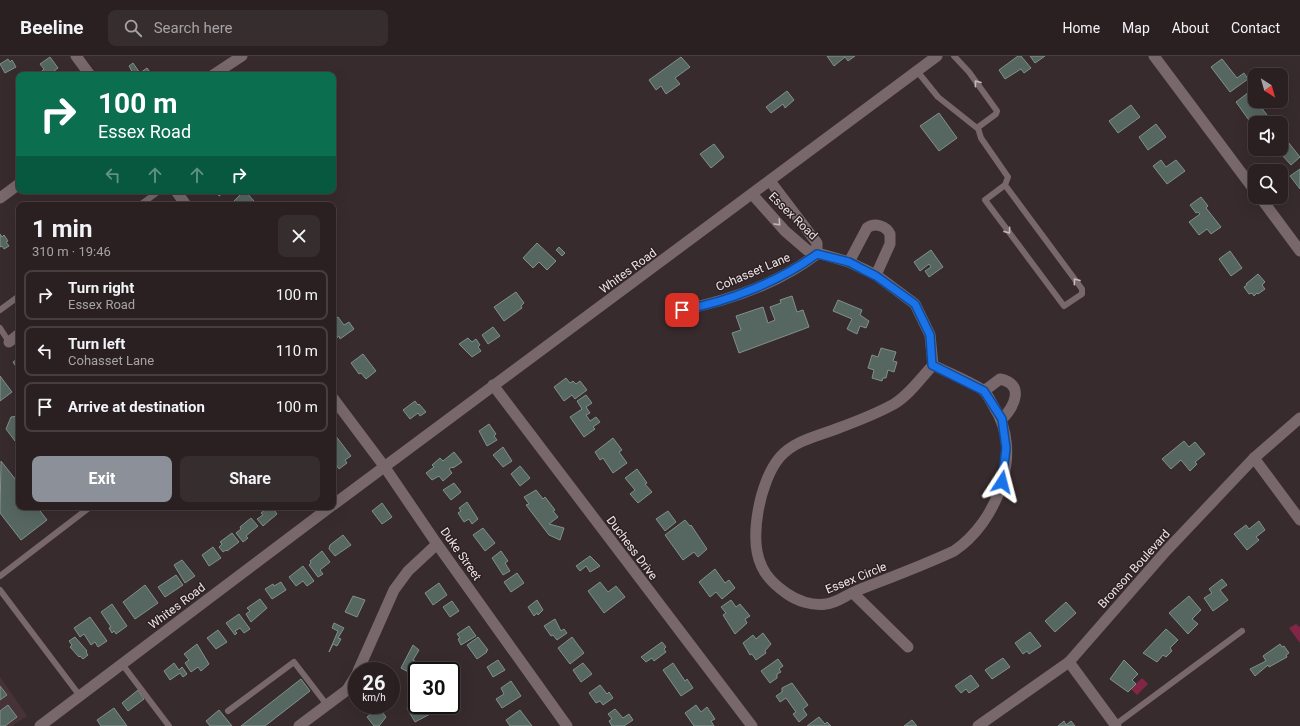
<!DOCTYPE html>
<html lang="en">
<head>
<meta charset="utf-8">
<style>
	body { margin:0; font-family:Roboto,sans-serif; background:#362d2f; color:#f1f3f6; height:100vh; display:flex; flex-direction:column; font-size:15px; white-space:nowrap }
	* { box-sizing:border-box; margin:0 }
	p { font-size:13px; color:#a5a3a5 }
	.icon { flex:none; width:22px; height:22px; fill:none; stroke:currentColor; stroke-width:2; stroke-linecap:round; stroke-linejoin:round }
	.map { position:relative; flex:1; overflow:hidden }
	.drawer { position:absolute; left:16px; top:146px; width:320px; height:308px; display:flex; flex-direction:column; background:#2a2022; border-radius:8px; box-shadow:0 4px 16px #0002,0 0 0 1px #463e40 }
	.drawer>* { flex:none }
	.hud { position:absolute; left:16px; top:16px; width:320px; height:122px; border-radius:8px; box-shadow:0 4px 16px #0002,0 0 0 1px #463e40; background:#0b6e4f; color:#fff; overflow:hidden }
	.needle { width:26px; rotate:143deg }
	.buttons { position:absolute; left:1248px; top:12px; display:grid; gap:8px }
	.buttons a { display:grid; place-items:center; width:40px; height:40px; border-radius:8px; background:#2a2022; box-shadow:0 4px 16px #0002,0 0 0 1px #463e40; font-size:20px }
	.speed { position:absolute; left:348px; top:606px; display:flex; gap:8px; font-size:20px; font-weight:700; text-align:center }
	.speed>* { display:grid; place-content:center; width:52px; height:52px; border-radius:50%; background:#2a2022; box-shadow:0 4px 16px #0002,0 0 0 1px #463e40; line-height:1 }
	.speed small { font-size:10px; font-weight:400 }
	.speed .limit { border:2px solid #111; border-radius:6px; background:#fff; color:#111 }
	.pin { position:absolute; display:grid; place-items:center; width:34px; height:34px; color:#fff; margin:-17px; border-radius:8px; box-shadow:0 2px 6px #0006 }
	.me { position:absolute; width:44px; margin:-22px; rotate:9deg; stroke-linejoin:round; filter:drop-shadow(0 0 3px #0008) }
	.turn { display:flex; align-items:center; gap:14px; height:84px; padding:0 16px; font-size:18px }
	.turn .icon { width:52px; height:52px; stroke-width:2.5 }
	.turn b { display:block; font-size:28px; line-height:34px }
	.lanes { display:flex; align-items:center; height:38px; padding:0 16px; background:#0003; justify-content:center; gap:20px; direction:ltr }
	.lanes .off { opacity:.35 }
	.round { display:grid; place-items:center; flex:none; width:42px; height:42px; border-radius:8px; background:#362d2f }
	.headline { display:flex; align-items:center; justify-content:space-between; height:68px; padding:0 16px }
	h1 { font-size:24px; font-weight:700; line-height:30px }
	.cta { display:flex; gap:8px; margin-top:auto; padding:8px 16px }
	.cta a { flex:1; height:46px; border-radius:8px; background:#8c9099; color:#fff; font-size:16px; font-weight:700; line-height:46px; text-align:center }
	.cta a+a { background:#362d2f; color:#f1f3f6 }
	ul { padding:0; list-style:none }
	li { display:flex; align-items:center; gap:12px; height:50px; margin:0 8px 6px; padding:0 8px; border:2px solid #463e40; border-radius:8px }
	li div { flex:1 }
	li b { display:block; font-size:15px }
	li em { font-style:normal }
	header { display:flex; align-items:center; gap:24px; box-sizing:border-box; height:56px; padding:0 20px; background:#2a2022; border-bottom:1px solid #463e40 }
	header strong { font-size:19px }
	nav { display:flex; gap:22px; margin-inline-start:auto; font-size:14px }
	.search { width:280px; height:36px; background:#362d2f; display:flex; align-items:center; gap:10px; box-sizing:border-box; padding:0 14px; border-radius:8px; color:#a5a3a5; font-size:15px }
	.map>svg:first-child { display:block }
	.built { fill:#463237 }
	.water { fill:#812647 }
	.building { fill:#566661; stroke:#80908b }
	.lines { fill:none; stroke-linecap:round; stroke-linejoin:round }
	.service { stroke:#78686c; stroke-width:6 }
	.minor { stroke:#78686c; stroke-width:11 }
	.tertiary { stroke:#78686c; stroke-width:11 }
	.oneway { stroke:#c5b9bc }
	.route-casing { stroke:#114b97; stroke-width:10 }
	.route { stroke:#1a73e8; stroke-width:7 }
	.labels { text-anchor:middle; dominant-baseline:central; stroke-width:3; stroke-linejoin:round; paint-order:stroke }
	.street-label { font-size:12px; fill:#eee5e7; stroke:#2e2124 }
</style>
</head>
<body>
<header>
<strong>Beeline</strong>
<div class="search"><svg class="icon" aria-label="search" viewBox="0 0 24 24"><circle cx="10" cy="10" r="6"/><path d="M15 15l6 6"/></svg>Search here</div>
<nav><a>Home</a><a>Map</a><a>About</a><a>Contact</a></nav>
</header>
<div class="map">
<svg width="1300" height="670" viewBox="0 0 1300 670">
	<rect width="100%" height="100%" fill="#382b2e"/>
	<polygon class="built" points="0,621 27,660 12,670 0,670"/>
	<g class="water">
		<polygon points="1296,568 1300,571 1300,587 1289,572"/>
		<polygon points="1142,622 1148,628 1137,639 1131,633"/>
	</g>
	<g class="building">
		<polygon points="827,0 855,0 848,5 845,1 834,10"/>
		<polygon points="1018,0 1021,0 1031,12 1024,17 1021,13 1005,23 999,14"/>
		<polygon points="1030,0 1045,0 1035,7"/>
		<polygon points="50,1 58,12 49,19 43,19 41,16 44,13 40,8"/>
		<polygon points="681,1 690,11 675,22 680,28 666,38 661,30 656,34 649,24"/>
		<polygon points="8,3 10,6 12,4 16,11 5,17 0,8"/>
		<polygon points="1222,3 1237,22 1244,17 1248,23 1230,36 1211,11"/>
		<polygon points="133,7 140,17 147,12 152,19 134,19 129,10"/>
		<polygon points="787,35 794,44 785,52 783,48 771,57 766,51"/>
		<polygon points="1249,36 1271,64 1267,67 1256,67 1254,64 1251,67 1236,46"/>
		<polygon points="1131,49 1140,61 1118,77 1109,65"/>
		<polygon points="939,57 957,82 939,95 920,70"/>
		<polygon points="1156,68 1166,81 1148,94 1139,81"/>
		<polygon points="1284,81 1300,101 1291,109 1282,99 1280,101 1274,93 1281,93 1281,83"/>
		<polygon points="714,88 724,101 711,112 700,98"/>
		<polygon points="1161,104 1166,111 1176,104 1185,115 1167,128 1153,110"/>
		<polygon points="1300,113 1300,133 1290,120"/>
		<polygon points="216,135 226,135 219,140"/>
		<polygon points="243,136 244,138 246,136 254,145 249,149 230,149"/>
		<polygon points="1201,141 1208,150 1206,152 1221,171 1211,178 1207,173 1199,179 1189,166 1200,158 1198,156 1196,157 1190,149"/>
		<polygon points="0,178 2,181 4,179 8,185 6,186 9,190 4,193 2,190 0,191"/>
		<polygon points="537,187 556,205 547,214 539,206 533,212 523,202"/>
		<polygon points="559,191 565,197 562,200 556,194"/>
		<polygon points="931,194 943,211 929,221 925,215 931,211 929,208 920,215 914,206"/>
		<polygon points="1230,195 1242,212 1231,220 1219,203"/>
		<polygon points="1258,218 1265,226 1262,229 1265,233 1258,238 1257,237 1254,240 1252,237 1249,238 1244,231 1247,229 1246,228"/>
		<polygon points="516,236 524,247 521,250 522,252 504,265 494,251"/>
		<polygon points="792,240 797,256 803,254 809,271 739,297 732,277 741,274 736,260 763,251 768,267 775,264 770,251 781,247 780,244"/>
		<polygon points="838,244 862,254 860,259 869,265 866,272 860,270 857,278 847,273 852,263 833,255"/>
		<polygon points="338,261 344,269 349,266 354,273 340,283 339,280 334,284 333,265"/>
		<polygon points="493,271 500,280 488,288 482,279"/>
		<polygon points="468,282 472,286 476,283 480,289 478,291 481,295 472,301 459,288"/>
		<polygon points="881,292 896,296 893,305 897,306 894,316 888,314 886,322 883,322 882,325 872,322 874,314 868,312 872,299 878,301"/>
		<polygon points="363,298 376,315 366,323 361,317 359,318 351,307"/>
		<polygon points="19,302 19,315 13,306"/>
		<polygon points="0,320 12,336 0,345"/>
		<polygon points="566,322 570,327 573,325 576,328 580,325 587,334 575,343 572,339 564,345 554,331"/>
		<polygon points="586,339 592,347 586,351 590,357 586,359 590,365 596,361 600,366 593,371 595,373 584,381 570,361 582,353 577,345"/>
		<polygon points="415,345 418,349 419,348 426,356 420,360 418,357 410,363 403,354"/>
		<polygon points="19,360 19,384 15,385 6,373 11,361"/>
		<polygon points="489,368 496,378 494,380 497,384 487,390 479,375"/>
		<polygon points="335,379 351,400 345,404 347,407 339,413 335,407 337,406 333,399 333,380"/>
		<polygon points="613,382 622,394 619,396 627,407 613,417 603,402 600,404 595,396"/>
		<polygon points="1184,385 1189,391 1195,386 1205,398 1195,406 1197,408 1190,415 1181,404 1171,413 1162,403"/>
		<polygon points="503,391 512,405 503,411 493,399"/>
		<polygon points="454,396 462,406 453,412 452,411 449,413 452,417 443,425 439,420 432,424 426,417 434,411 432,409 440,402 443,405"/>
		<polygon points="1,405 19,428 19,451 37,451 47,464 21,484 0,457"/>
		<polygon points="520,410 530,422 520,430 511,418"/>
		<polygon points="637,413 647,427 645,428 652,436 638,447 630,438 635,434 625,422"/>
		<polygon points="454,427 461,436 451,444 443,434"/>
		<polygon points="536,434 543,443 545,441 555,454 553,455 558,461 549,468 564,472 560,484 549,479 526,449 529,448 524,441"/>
		<polygon points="467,446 478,463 472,468 469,463 464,466 458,457 461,455 459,452"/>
		<polygon points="382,447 392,461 382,468 372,455"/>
		<polygon points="268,451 272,451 277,458 263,470 257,463 263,459 261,457"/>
		<polygon points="668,455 676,466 665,475 656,463"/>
		<polygon points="251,462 258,470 246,480 248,482 243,486 236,477 241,473 240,471"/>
		<polygon points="685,464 690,470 691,469 707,493 698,501 694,496 683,504 665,479"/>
		<polygon points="1259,465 1265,474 1256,481 1259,484 1247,494 1234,478 1246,469 1249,473"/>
		<polygon points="483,472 495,487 485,495 473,479"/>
		<polygon points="232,477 239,486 227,495 226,494 223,496 219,491 222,488 220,486"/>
		<polygon points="343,479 351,489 335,500 329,493 330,489"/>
		<polygon points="213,491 221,502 209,510 202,499"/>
		<polygon points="322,495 330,506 320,514 323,518 318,521 309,509 311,507 310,505"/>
		<polygon points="501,495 508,505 505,507 510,515 503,519 492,502"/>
		<polygon points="590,500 600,510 590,516 586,510 580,515 576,510"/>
		<polygon points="182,504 195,520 185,527 174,509"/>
		<polygon points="303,510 314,525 307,530 303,525 296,530 289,521"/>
		<polygon points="715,513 725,527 729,524 735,532 722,543 716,536 710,541 699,526"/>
		<polygon points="517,517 524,527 511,536 504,526"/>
		<polygon points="176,519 183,529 165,541 158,531"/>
		<polygon points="1222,523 1227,529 1220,534 1228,544 1213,555 1204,542 1212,537 1209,533"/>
		<polygon points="281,526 286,534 272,543 265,533 273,528 274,530"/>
		<polygon points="600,526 608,536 616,530 625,541 604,557 588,535"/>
		<polygon points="439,527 447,539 433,549 425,537"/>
		<polygon points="145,529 158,547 135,563 123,546"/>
		<polygon points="353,540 365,544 357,561 345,556"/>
		<polygon points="1189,540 1201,554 1192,563 1198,568 1188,578 1169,557"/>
		<polygon points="260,543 267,552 251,566 246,558 250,555 247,552"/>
		<polygon points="537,544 543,554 538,559 537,557 534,560 528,551"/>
		<polygon points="731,544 736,551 740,548 750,560 745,563 747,567 735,578 723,559 726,557 721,551"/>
		<polygon points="452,545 459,555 450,561 443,551"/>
		<polygon points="1066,546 1076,557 1055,576 1045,565"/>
		<polygon points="112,548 127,570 116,578 114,575 112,577 109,572 111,571 101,556"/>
		<polygon points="239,558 250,573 244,577 240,572 235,575 237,577 235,579 226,567"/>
		<polygon points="90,561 107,585 98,591 95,586 91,589 84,578 80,581 74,572"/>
		<polygon points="555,563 561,575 564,573 567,577 557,584 553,579 551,580 544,570"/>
		<polygon points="334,567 344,572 338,582 341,583 337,590 333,588 329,596 338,575 332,572"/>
		<polygon points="469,570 476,580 461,589 458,583 460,582 457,578"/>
		<polygon points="1166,573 1178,584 1170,592 1172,595 1166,601 1163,599 1157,606 1143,597"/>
		<polygon points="218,574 227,586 216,593 207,582"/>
		<polygon points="1030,576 1041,590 1029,598 1027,595 1023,598 1015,587"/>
		<polygon points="763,577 771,588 765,595 766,597 756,604 752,598 750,599 743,587 753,579 756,583"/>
		<polygon points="75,581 87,595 86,596 88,599 83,603 80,600 79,601 70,591 72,589 69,585"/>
		<polygon points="478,581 488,594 486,595 487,596 477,603 467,589"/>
		<polygon points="572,581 584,597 570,608 558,592"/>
		<polygon points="662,586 666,591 664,593 666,596 654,605 652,602 646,606 641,601"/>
		<polygon points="197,588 209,608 201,615 198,611 191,616 185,607 189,604 184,598"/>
		<polygon points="1280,588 1282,591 1284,590 1289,597 1286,599 1287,601 1269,611 1268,609 1255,620 1250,613 1266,605 1263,600"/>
		<polygon points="413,589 419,594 413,604 418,607 412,618 401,612"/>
		<polygon points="1003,602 1010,611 992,623 985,614"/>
		<polygon points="778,603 783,610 779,613 781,616 777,618 777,622 770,627 761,615"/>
		<polygon points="498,604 505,614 493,621 487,611"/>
		<polygon points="1124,604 1138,618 1132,624 1136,628 1128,636 1110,623"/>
		<polygon points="174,607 179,614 182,611 187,618 183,621 180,617 170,624 164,615"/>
		<polygon points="583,607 592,618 581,626 573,614"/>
		<polygon points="673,607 685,625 687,623 693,632 681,640 663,614"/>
		<polygon points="971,619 979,630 969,637 966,633 961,637 955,630"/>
		<polygon points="301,623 310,635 265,670 241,670"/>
		<polygon points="511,625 521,640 502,652 496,643 504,638 501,632"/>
		<polygon points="792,627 808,649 803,653 807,659 799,666 793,658 796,656 786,642 780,646 776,640 782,636 782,632"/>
		<polygon points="600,629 607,638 609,636 613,642 603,649 600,645 596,647 589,637"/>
		<polygon points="0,630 7,639 0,644"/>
		<polygon points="138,634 144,643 128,655 122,647"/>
		<polygon points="417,647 417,649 431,649 434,656 415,666 407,652"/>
		<polygon points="8,649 17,661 5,670 0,670 0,655"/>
		<polygon points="696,649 701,656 707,651 715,663 711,665 714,670 694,670 685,657"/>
		<polygon points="114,652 127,670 101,670 97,664"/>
		<polygon points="379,652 386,661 379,670 374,670 367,661"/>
		<polygon points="615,653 623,662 629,658 633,664 624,670 612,670 609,665 612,663 608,658"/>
		<polygon points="219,654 232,670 210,670 206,665"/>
		<polygon points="520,654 532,670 510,670 506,664"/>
		<polygon points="819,661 825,668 827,666 831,670 807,670"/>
		<polygon points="912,664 917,670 904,670"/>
		<polygon points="1064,665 1066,669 1071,665 1075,670 1058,670"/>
	</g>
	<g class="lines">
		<g class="service">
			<polyline points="917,15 938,41 977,72 996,58 997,55 969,16 954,0"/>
			<polyline points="978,72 981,82 1008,121 1005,129 985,144 1064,250 1082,238 1082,233 1005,129"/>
			<polyline points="140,149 159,135"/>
			<polyline points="0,254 19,240"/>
			<polyline points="0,272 9,286"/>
			<polyline points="0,520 90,451"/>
			<polyline points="0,534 80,640"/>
			<polyline points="122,608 169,670"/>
			<polyline points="228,655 294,606 327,649"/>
			<polyline points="1115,669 1242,575"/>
		</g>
		<g class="minor">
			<polyline points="76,0 90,19"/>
			<polyline points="1154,0 1255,135"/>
			<polyline points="213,19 242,0"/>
			<polyline points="770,125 817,187 817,198"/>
			<polyline points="176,135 186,149"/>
			<polyline points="752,138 785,175 807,194 849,206 876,219 915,248 930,279 933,309"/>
			<polyline points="1260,141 1300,195"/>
			<polyline points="0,142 19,128"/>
			<path d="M849,206L867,172C875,166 886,170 890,178V188L876,219"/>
			<path d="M671,256C722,247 776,229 817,198"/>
			<polyline points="9,286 19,278"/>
			<path d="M933,309C944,315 976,328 984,335C988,339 991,346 994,351C1024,397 997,466 954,495C922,510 889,522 856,535C846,539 837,547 826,548C812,550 797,545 786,537C776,530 767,522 762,511C748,483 760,424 780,401C794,385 817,380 836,373C855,366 876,358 894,348C909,339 921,322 933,309Z"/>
			<polyline points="493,329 752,670"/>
			<path d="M984,335L1000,323C1025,328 1015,350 1002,363"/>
			<polyline points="333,342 384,410 437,488 567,670"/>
			<polyline points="1254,402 1300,464"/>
			<polyline points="853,537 908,591"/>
			<polyline points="1069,606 1116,670"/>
			<polyline points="358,615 394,534 408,515 437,488"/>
			<polyline points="299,670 347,634 357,618"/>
			<polyline points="978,670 1069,606 1166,495 1254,402 1300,362"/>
		</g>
		<g class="tertiary">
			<polyline points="333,449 937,0"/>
			<polyline points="40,670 330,451"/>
		</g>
	</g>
	<defs><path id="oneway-chevron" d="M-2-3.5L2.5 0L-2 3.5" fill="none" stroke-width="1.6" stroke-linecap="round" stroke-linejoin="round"/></defs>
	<g class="oneway">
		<use href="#oneway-chevron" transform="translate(977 27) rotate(-127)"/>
		<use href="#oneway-chevron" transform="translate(778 167) rotate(47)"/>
		<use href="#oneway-chevron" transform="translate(1008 175) rotate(54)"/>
		<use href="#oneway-chevron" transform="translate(1076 225) rotate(-126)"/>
	</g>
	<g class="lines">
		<g class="route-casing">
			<path id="route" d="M682,254C728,246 780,225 817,198L849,206L862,213L876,220L915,248L930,279L932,309L984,335L1002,363L1006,392L1002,426"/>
		</g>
		<use href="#route" class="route"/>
	</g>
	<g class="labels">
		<g class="street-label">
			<text transform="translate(793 160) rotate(44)">Essex Road</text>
			<text transform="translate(628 215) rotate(-36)">Whites Road</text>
			<text transform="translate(753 216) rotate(-23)">Cohasset Lane</text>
			<text transform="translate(632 492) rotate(53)">Duchess Drive</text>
			<text transform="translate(461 498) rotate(55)">Duke Street</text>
			<text transform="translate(1134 513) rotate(-48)">Bronson Boulevard</text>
			<text transform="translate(856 522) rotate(-22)">Essex Circle</text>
			<text transform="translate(177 550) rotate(-37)">Whites Road</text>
		</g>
	</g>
</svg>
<div class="buttons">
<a><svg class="needle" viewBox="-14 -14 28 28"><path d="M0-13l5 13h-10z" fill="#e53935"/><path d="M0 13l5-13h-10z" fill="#a5a3a5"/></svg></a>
<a><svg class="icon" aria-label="sound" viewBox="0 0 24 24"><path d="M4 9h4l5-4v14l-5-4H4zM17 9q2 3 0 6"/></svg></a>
<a><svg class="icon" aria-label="search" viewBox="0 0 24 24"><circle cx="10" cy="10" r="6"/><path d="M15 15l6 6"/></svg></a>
</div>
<div class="speed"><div>26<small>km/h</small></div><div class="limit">30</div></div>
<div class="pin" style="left:682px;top:254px;background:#d93025"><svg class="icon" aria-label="arrive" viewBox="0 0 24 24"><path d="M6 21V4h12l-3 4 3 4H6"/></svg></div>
<svg class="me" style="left:1002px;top:426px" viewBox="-20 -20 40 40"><path d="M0-17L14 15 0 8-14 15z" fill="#1a73e8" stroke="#fff" stroke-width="4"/></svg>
<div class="hud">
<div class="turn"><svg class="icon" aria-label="right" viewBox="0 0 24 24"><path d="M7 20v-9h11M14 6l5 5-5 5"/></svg><div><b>100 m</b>Essex Road</div></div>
<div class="lanes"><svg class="icon off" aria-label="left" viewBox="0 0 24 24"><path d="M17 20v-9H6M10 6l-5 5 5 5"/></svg><svg class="icon off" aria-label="ahead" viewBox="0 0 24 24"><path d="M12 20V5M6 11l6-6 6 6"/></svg><svg class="icon off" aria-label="ahead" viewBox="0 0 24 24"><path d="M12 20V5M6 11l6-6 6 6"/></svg><svg class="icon" aria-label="right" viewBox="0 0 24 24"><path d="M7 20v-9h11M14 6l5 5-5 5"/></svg></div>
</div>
<section class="drawer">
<div class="headline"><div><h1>1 min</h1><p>310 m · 19:46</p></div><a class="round"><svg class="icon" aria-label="close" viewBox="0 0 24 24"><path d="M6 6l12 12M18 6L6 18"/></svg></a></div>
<ul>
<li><svg class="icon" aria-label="right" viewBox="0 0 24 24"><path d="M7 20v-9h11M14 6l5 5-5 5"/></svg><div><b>Turn right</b><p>Essex Road</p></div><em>100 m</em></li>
<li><svg class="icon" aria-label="left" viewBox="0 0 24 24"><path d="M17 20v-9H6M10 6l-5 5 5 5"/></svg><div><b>Turn left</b><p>Cohasset Lane</p></div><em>110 m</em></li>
<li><svg class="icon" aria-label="arrive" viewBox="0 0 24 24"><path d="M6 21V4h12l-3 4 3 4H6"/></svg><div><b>Arrive at destination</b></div><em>100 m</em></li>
</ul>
<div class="cta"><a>Exit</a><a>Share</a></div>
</section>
</div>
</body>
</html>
